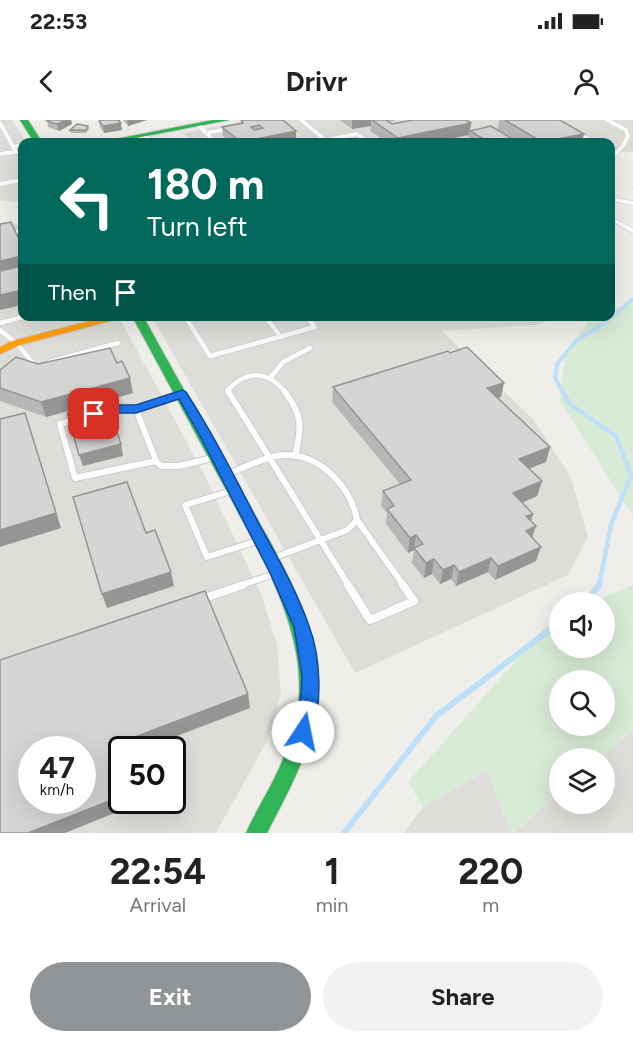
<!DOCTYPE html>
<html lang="en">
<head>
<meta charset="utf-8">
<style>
	body { margin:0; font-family:Figtree,sans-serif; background:#f2f2f2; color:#222; height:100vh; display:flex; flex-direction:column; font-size:22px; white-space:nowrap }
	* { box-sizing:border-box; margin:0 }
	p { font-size:20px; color:#767676 }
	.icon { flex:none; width:33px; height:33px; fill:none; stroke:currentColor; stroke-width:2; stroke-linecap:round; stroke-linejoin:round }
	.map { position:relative; height:713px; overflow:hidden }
	.panel { display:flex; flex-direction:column; background:#fff; flex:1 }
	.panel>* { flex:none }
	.banner { position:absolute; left:18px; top:18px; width:597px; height:183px; border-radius:12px; box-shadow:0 6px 24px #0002; background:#00695c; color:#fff; overflow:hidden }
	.fabs { position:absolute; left:549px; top:472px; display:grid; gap:12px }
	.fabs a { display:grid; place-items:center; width:66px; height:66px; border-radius:50%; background:#fff; box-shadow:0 6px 24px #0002; font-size:30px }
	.speed { position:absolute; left:18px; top:616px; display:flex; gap:12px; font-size:30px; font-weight:700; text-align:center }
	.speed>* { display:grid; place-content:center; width:78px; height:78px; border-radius:50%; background:#fff; box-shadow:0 6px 24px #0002; line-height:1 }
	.speed small { font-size:15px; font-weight:400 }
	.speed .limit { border:3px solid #111; border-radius:9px; background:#fff; color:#111 }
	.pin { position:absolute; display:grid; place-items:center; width:51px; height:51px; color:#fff; margin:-26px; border-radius:12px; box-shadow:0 3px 9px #0006 }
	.me { position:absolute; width:66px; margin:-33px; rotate:11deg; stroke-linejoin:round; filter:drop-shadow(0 0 4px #0008) }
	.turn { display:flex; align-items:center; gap:21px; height:126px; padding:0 30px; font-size:27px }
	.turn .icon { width:78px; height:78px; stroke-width:2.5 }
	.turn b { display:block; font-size:42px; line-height:51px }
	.then { display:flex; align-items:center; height:57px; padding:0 30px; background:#0003; gap:12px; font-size:22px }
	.eta { display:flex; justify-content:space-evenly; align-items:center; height:102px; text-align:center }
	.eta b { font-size:36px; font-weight:700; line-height:42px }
	.cta { display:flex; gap:12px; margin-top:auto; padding:12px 30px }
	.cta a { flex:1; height:69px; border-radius:36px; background:#919496; color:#fff; font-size:24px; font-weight:700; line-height:69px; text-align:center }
	.cta a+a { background:#f2f2f2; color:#222 }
	.status { display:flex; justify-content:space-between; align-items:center; height:42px; padding:0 30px; background:#fff; direction:ltr }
	.status svg { height:16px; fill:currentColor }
	header { display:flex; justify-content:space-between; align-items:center; height:78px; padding:0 30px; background:#fff; font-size:27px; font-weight:700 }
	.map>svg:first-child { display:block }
	.industrial { fill:#dfddda; fill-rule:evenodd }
	.green { fill:#d8ebd6; fill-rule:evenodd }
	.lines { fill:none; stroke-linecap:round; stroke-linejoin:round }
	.stream-far2 { stroke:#bfe0f9; stroke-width:4 }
	.stream-far1 { stroke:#bfe0f9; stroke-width:4.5 }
	.stream { stroke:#bfe0f9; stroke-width:6 }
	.lane-far3-casing { stroke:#cbcccc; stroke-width:5 }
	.lane-far2-casing { stroke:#cbcccc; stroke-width:6 }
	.lane-far1-casing { stroke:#cbcccc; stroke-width:8 }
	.lane-casing { stroke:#cbcccc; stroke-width:10 }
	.fast-casing { stroke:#cacacb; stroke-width:2 }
	.slow-casing { stroke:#cacacb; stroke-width:2 }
	.lane-far3 { stroke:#fdfcfc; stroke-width:4 }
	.lane-far2 { stroke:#fdfcfc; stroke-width:4.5 }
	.lane-far1 { stroke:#fdfcfc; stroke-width:6 }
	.lane { stroke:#fdfcfc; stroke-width:8 }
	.fast { fill:#30b455; fill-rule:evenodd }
	.slow { fill:#ff9f0a; fill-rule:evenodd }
	.rail { stroke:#e4e4e4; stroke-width:3; stroke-dasharray:1 4.5; stroke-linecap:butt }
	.wall { fill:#b8b7b5 }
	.shaded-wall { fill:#969594 }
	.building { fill:#d6d5d3; stroke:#969594; stroke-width:1.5; fill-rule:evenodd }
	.route { fill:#1a73e8; stroke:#114b97; stroke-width:1.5 }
</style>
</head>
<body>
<div class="status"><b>22:53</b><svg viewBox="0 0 49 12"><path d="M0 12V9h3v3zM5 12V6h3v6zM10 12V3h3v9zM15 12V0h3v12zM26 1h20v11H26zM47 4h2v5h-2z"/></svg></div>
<header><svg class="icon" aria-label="back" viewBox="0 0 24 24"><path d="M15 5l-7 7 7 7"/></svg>Drivr<svg class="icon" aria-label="person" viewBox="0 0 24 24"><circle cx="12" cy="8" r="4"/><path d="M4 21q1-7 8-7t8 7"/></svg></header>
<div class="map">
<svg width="633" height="713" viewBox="0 0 633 713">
	<rect width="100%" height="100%" fill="#efeeea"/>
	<g class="industrial">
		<polygon points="0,0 12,0 26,22 22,22 22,82 0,81"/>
		<polygon points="251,0 633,0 633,32 611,32 610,22 192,22 182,13"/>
		<path d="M0,104H22V196L119,197L204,354L261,474L277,524L281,573L267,621L216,713H0ZM32,630H82V681H32ZM122,630H172V681H122Z"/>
		<polygon points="152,197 554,197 537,205 442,211 534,300 571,358 588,417 568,455 355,553"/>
		<polygon points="633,610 633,713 514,713 559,673 560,684 604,684 604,639 600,639"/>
		<polygon points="487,650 511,713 404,713 423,687"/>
	</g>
	<g class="green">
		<polygon points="633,183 633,396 560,281 565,232 590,200 600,197 610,196 611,192"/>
		<path d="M633,465V610L600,639H560L559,673L514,713H511L487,650L423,687L408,662L554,498L559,495L560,528H604V483H590ZM560,561H604V606H560Z"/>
	</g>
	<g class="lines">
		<polyline class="stream-far2" points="563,272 555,258 557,244 576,221 607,201 633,179"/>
		<polyline class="stream-far1" points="562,271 570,284 616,316 631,355 611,405 599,466"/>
		<g class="stream">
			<polyline points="585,483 599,465"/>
			<polyline points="344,713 436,596 560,502"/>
		</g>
		<g class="lane-far3-casing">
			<g id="lane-far3">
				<polyline points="301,0 328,22"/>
				<polyline points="607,0 626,10 628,16 623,26 610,39"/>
				<polyline points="0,3 16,32 0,34"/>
				<polyline points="198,5 215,22"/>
				<polyline points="206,13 228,9"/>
				<polyline points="577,15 597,22"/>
				<polyline points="140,16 159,22"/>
				<polyline points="326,20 357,14 368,22"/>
				<polyline points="13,27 22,25"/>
				<polyline points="0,64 22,60"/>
				<polyline points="610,79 633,83"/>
				<polyline points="610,98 633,111"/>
				<polyline points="0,111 22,112"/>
			</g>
		</g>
		<g class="lane-far2-casing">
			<g id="lane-far2">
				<polyline points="185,196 210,236 315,207 306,196"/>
				<polyline points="265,196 281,217"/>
				<polyline points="0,203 26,196"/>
				<polyline points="0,210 16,223 35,245"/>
				<polyline points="49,242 118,223"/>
				<polyline points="271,257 283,242 310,228"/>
				<path d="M229,272L228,270C247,249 268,251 285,272"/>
			</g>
		</g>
		<g class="lane-far1-casing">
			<g id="lane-far1">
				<polyline points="228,271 349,466"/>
				<path d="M284,271C303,295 302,307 295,336"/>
				<polyline points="136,289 156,341 161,346 179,346 216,337"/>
				<polyline points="102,292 127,287 136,289 182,275"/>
				<polyline points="77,299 60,304 75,358 156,341"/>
				<path d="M227,354C245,348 266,335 286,335C321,335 351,367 357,400L347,410L273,438"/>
				<polyline points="234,370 185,385 207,437 260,420"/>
				<polyline points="357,400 404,466"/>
				<polyline points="239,466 277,453"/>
			</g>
		</g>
		<g class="lane-casing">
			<g id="lane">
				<polyline points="348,465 370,500 414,481 403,465"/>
				<polyline points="202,479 243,465"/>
			</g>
		</g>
		<g class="fast-casing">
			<g id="fast">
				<polygon points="20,0 28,0 42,22 34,22"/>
				<polygon points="213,0 229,0 115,22 101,22"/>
				<path d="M132,196H143C172,249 202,302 232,355C270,423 321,496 317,577C315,625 288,672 267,713H246C257,688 273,665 283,639C315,567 295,510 265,442Z"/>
			</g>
		</g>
		<g class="slow-casing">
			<polygon id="slow" points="109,196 129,196 20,225 0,234 0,227 12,221"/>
		</g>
		<use href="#lane-far3" class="lane-far3"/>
		<use href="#lane-far2" class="lane-far2"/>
		<use href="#lane-far1" class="lane-far1"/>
		<use href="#lane" class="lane"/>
		<use href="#fast" class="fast"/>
		<use href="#slow" class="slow"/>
		<g class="rail">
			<polyline points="610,69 633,68"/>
			<polyline points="0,86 22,87"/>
		</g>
	</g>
	<g class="wall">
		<polygon points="50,0 71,0 72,4 59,11 48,7 47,1"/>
		<polygon points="120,0 122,10 104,13 100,7 99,1"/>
		<polygon points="123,0 147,0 128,6"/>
		<polygon points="241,0 296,11 296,21 288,22 231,22 223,16 222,7 241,3"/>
		<polygon points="340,0 395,0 395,1 389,2 392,4 471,3 470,10 518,22 468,22 469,15 432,22 387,22 370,11 371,6 352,9"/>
		<polygon points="499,0 560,0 582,22 520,22 498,9"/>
		<polygon points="88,6 89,9 86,13 71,13 70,10"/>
		<polygon points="117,243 133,273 46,297 0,281 0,250 38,244"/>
		<polygon points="333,267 501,277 498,278 550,327 546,342 529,349 542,361 537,376 522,383 531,401 536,441 495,460 488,452 456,466 451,459 440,464 432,454 424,458 412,443 414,430 408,433 386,404 387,393 381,386 383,371 400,364 332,282"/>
	</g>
	<g class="shaded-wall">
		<polygon points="67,0 71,0 72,4 59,11 57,4"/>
		<polygon points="117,0 120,0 122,10 104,13 103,6"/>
		<polygon points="127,0 147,0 128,6"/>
		<polygon points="352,0 371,0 371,6 352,9"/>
		<polygon points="471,3 469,15 432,22 397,22 398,18"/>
		<polygon points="296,11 296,21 288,22 242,22"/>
		<polygon points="584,14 582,22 544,22"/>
		<polygon points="22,136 22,150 0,156 0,141"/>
		<polygon points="22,170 22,185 0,190 0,175"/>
		<polygon points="130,258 133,273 46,297 41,282"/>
		<polygon points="504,263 501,277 485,283 487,268"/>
		<polygon points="25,293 61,408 0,427 0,410"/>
		<polygon points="121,324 123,336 83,346 79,335"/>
		<polygon points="550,327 546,342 515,354 519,339"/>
		<polygon points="542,361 537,376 510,388 513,373"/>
		<polygon points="533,394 529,408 526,396"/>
		<polygon points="536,406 531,421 526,411"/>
		<polygon points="416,415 414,430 408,433 410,418"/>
		<polygon points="541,427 536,441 495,460 498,446"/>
		<polygon points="491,438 488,452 456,466 459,452"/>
		<polygon points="434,439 432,454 424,458 426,443"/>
		<polygon points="454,445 451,459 440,464 443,450"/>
		<polygon points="171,452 174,466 107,488 102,474"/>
		<polygon points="248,574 250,588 140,630 130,630 127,620"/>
		<polygon points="122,676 122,681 144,681 65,713 28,713"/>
	</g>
	<g class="building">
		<polygon points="50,0 67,0 57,4 47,1"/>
		<polygon points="102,0 118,0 121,3 103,6 99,1"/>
		<path d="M241,0H283L296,11L241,22L222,7L243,3ZM259,5L263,8L254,10L251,7Z"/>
		<polygon points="372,0 386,0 392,4 413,0 466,0 471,3 398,18"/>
		<polygon points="505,0 560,0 584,14 542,22"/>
		<polygon points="77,4 88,6 86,10 70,10"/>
		<polygon points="491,6 518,22 474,22 471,21 482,18 470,11"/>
		<polygon points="414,19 419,22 394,22"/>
		<polygon points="11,102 22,126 22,136 0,141 0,104"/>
		<polygon points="22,146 22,170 0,175 0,151"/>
		<polygon points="467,227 504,263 487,268 550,327 519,339 542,361 513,373 533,394 526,396 536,406 526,411 541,427 498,446 491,438 459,452 454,445 443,450 434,439 426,443 414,428 423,424 416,415 410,418 387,389 394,386 383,371 411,360 333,267 448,231 450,233"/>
		<polygon points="110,228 117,243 122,241 130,258 41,282 0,268 0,250 16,237 38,244"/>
		<polygon points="107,283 121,324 79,335 67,293"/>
		<polygon points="25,293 56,393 0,410 0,299"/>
		<polygon points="127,362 146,413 155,410 171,452 102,474 73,377"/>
		<path d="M205,471L248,574L127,620L130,630H122V676L28,713H0V540ZM32,630H82V681H32Z"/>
	</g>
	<path class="route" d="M182,270L186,272C213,314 236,359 259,404C277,437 297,471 309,506C321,537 323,587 310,618L303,621L297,618L294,612L301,576L302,556L294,507L270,453L200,316L179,279L136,293H112L94,298L88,294L90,291L112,285H136Z"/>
</svg>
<div class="fabs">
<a><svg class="icon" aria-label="sound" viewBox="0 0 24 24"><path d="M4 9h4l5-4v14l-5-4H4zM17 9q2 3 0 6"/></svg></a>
<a><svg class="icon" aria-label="search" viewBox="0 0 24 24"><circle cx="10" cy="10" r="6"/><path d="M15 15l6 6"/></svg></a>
<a><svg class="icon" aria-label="layers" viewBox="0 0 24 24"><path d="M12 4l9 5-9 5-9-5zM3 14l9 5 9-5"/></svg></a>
</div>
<div class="speed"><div>47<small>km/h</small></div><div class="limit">50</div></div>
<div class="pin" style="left:94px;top:294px;background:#d93025"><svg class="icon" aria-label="arrive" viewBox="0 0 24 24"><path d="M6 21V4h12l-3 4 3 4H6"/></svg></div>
<svg class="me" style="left:303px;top:612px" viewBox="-20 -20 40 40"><circle r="19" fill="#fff"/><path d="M0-13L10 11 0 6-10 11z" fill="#1a73e8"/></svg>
<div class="banner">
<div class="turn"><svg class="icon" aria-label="left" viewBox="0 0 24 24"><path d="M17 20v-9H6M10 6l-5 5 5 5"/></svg><div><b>180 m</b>Turn left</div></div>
<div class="then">Then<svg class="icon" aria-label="arrive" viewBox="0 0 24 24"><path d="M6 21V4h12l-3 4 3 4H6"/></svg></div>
</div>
</div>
<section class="panel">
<div class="eta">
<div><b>22:54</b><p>Arrival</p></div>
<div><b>1</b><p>min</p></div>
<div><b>220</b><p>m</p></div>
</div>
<div class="cta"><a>Exit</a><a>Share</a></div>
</section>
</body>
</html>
